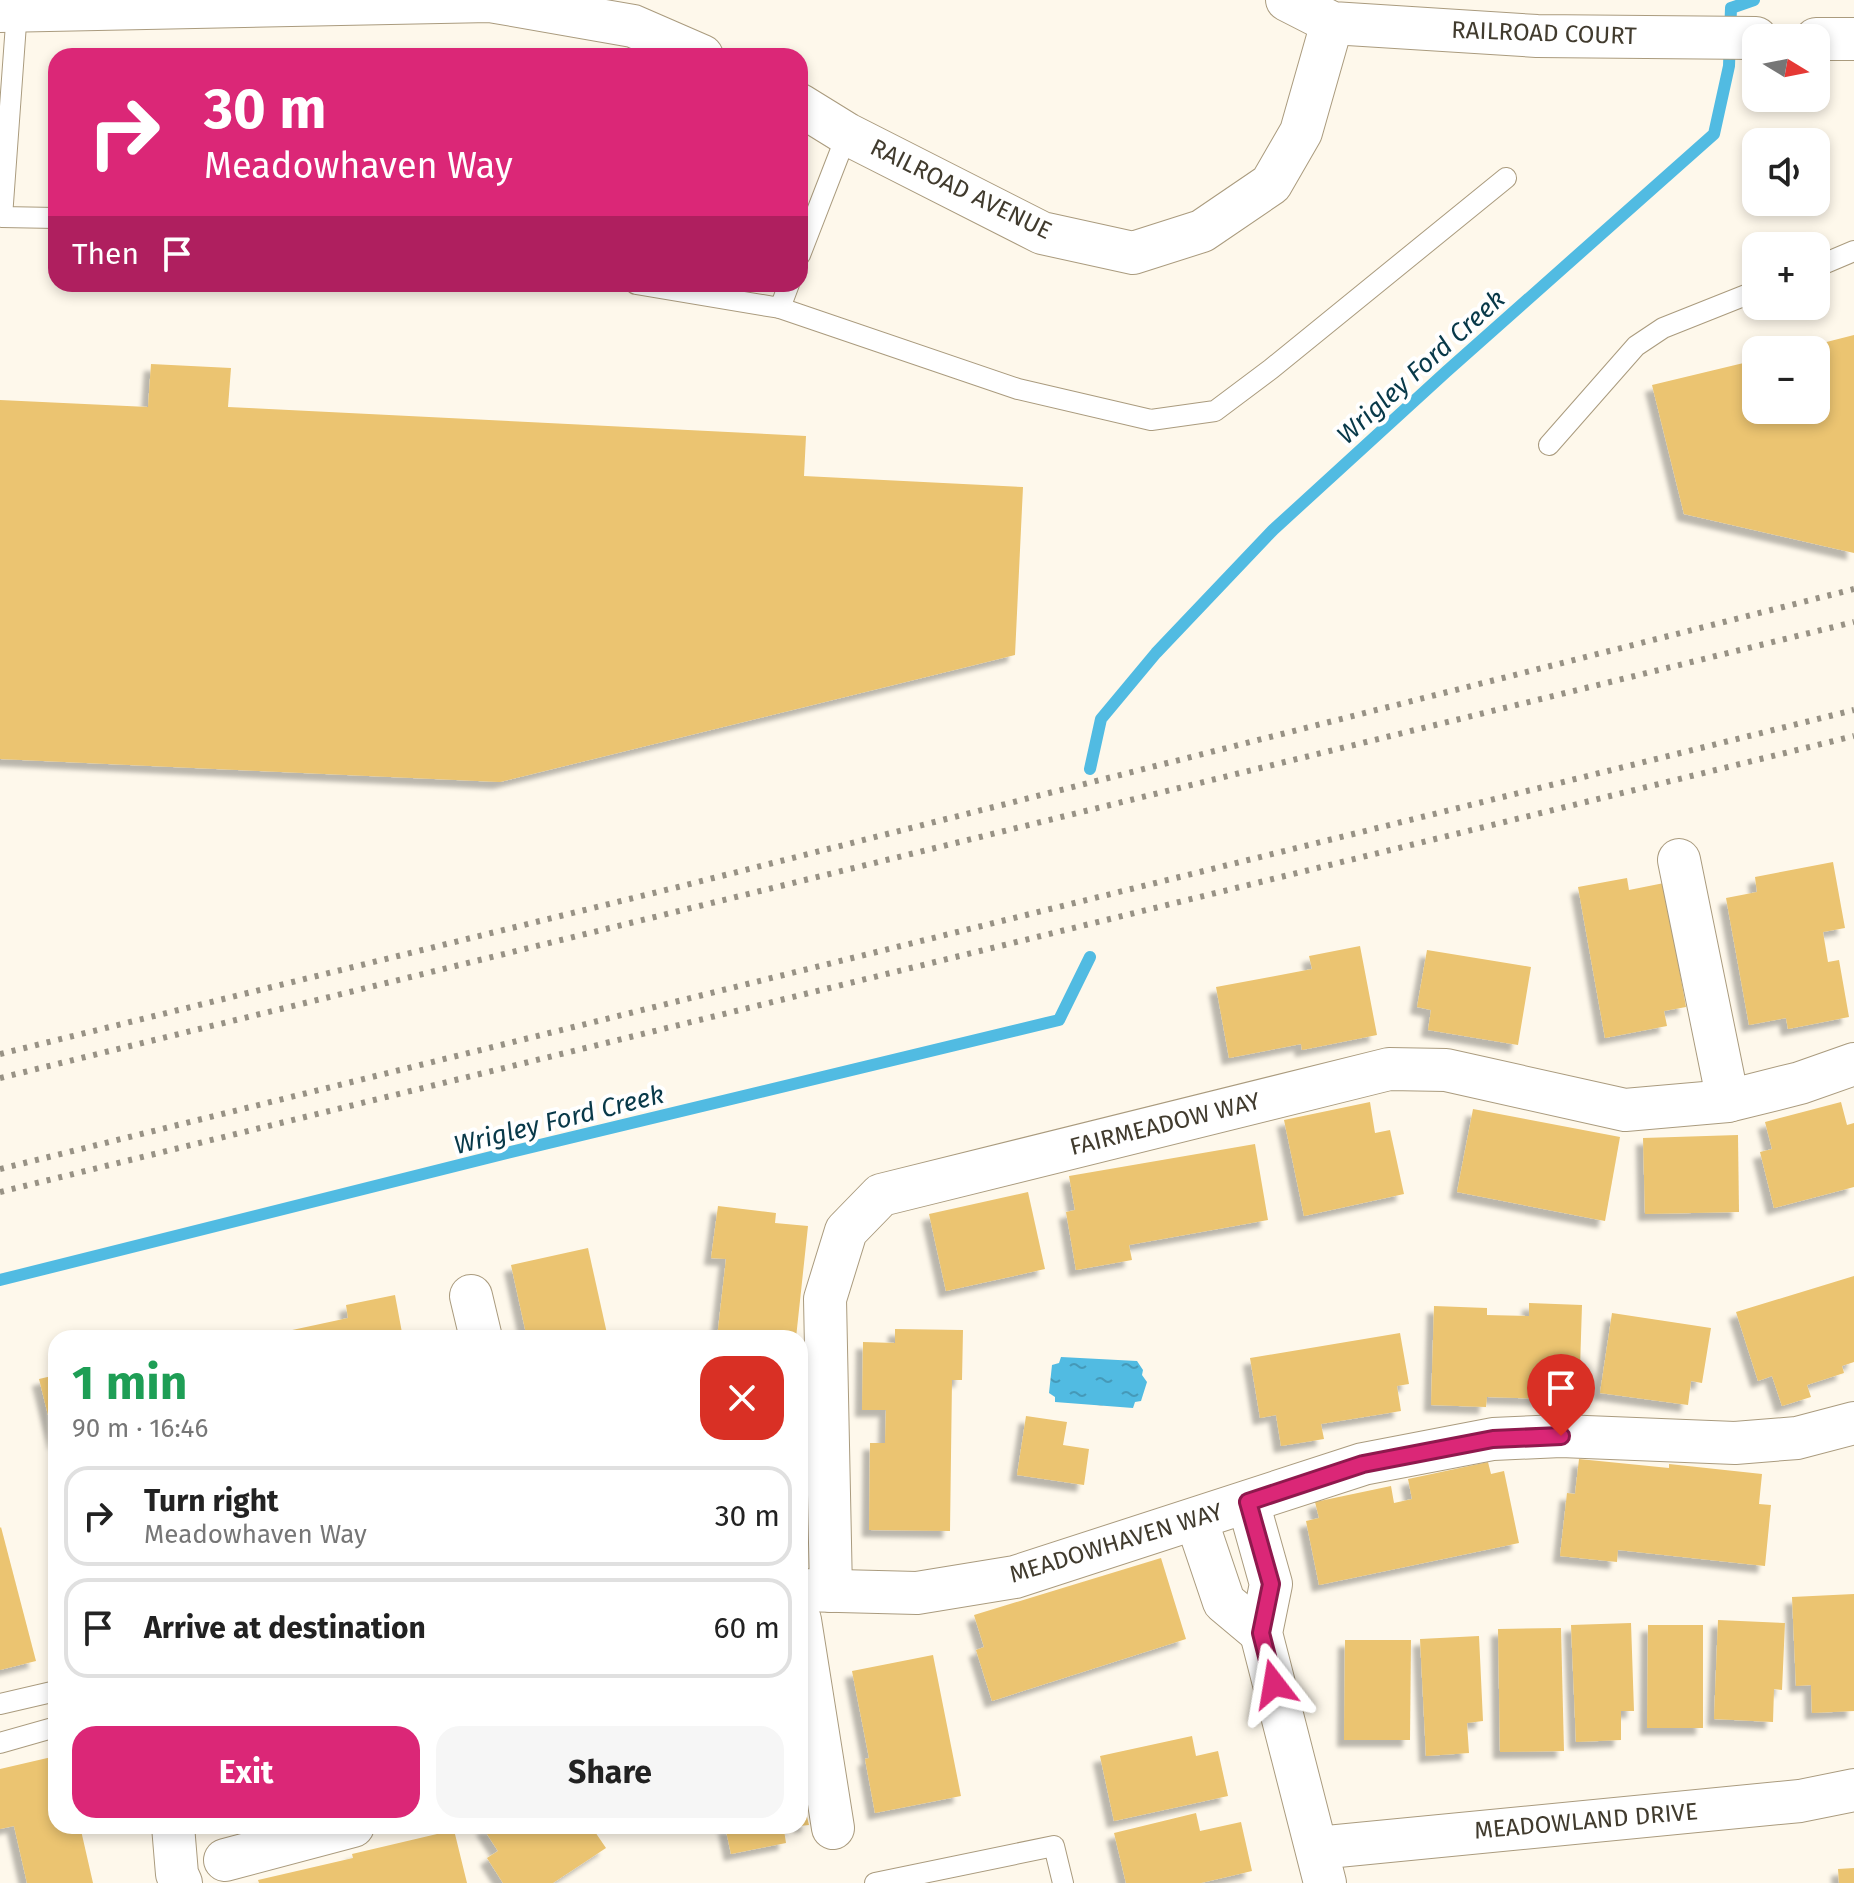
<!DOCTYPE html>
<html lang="en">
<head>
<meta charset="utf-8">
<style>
	body { margin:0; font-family:"Fira Sans",sans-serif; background:#f6f6f6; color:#222; height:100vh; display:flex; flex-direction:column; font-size:30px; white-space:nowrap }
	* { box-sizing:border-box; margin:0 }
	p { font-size:26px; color:#767676 }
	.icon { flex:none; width:44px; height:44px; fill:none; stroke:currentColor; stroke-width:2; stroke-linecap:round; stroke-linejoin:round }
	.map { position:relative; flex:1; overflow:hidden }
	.panel { position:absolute; left:48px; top:1330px; width:760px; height:504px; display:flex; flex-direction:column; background:#fff; border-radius:24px; box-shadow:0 4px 12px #0003 }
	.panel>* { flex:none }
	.guide { position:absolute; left:48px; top:48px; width:760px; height:244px; border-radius:24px; box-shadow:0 4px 12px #0003; background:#db2777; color:#fff; overflow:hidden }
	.needle { width:52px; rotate:100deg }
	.fabs { position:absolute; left:1742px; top:24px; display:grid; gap:16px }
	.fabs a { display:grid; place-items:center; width:88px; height:88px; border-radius:16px; background:#fff; box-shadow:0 4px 12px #0003; font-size:40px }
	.pin { position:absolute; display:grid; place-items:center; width:68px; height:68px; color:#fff; margin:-82px -34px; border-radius:50% 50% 50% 0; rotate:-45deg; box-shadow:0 0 8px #0007 }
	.pin .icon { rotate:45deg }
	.me { position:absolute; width:88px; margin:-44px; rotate:346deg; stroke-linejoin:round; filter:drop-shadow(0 0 6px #0008) }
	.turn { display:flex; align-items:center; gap:28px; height:168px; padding:0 24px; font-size:36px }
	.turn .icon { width:104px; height:104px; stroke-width:2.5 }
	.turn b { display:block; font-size:56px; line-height:68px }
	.then { display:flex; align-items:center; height:76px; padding:0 24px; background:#0003; gap:16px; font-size:30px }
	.round { display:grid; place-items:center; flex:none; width:84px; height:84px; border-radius:24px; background:#f6f6f6 }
	.overview { display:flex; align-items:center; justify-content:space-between; height:136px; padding:0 24px }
	h1 { font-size:48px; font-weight:700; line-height:60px; color:#1e9e55 }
	.primary-button { display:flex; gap:16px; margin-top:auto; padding:16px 24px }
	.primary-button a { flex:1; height:92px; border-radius:24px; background:#db2777; color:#fff; font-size:32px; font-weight:700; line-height:92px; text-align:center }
	.primary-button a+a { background:#f6f6f6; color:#222 }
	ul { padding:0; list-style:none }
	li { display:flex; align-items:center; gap:24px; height:100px; margin:0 16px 12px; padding:0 8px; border:4px solid #e0e0e0; border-radius:24px }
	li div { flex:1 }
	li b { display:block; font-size:30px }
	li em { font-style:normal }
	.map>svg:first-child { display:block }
	.water { fill:url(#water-ripples) }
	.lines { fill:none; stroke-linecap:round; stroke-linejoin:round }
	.stream { stroke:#51bbe2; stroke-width:12 }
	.building { fill:#ebc471; filter:url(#shadow) }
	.service-casing { stroke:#aa9b7e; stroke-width:22 }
	.minor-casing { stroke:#aa9b7e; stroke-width:44 }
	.service { stroke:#fff; stroke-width:20 }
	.minor { stroke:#fff; stroke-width:42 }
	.rail { stroke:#989285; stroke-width:6; stroke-dasharray:4 8; stroke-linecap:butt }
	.route-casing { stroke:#8e194d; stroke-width:20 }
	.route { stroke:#db2777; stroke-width:14 }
	.labels { text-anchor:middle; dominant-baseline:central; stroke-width:8; stroke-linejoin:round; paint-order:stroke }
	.street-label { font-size:24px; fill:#413b2e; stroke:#fff }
	.water-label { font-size:26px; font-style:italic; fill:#083949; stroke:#fff }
</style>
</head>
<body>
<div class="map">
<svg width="1854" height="1883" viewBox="0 0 1854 1883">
	<defs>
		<pattern id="water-ripples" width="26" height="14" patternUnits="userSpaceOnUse" patternTransform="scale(2)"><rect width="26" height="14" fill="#51bbe2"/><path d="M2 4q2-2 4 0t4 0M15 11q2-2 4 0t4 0" fill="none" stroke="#4599b8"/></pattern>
		<filter id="shadow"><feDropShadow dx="-7" dy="7" stdDeviation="2" flood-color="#0004"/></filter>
	</defs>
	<rect width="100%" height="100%" fill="#fef8eb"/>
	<polygon class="water" points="1061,1357 1137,1361 1143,1370 1142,1375 1147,1382 1141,1401 1135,1402 1133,1408 1055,1402 1055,1397 1049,1393 1052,1365 1059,1363"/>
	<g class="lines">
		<g class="stream">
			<polyline points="1090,769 1101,719 1156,653 1273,530 1447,371 1714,134 1729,66 1731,8 1754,0"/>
			<polyline points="0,1280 507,1153 1059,1020 1090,957"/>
		</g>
	</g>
	<g class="building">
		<polygon points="1854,335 1854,553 1684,514 1652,385 1756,360 1756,410 1816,410 1816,350 1799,349"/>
		<polygon points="151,364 231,368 228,407 806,436 804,476 1023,487 1015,655 500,782 0,759 0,400 148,407"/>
		<polygon points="1833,862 1845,928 1823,932 1828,962 1839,960 1849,1017 1788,1029 1786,1018 1749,1025 1726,898 1757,892 1755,877"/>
		<polygon points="1627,878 1629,890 1664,883 1686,1007 1664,1011 1667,1026 1605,1038 1578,887"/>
		<polygon points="1360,946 1377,1035 1302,1050 1301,1044 1229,1058 1216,987 1312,969 1309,956"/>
		<polygon points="1427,950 1531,967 1518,1045 1428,1030 1431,1010 1417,1007"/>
		<polygon points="1370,1102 1375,1133 1390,1130 1404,1194 1304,1216 1284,1120"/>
		<polygon points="1841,1102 1847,1125 1854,1123 1854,1187 1774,1208 1760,1152 1772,1149 1765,1122"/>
		<polygon points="1473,1109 1620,1137 1605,1221 1457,1192"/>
		<polygon points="1738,1135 1739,1212 1645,1214 1643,1138"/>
		<polygon points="1255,1144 1268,1220 1129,1245 1132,1260 1076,1270 1066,1212 1075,1210 1069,1176"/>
		<polygon points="1028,1192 1045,1269 946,1291 929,1214"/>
		<polygon points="718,1206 776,1213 775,1223 808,1226 796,1338 717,1338 726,1259 711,1258"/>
		<polygon points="588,1248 608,1338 527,1338 511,1265"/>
		<polygon points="1854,1276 1854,1362 1842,1366 1844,1373 1807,1385 1811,1397 1782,1406 1772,1376 1758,1381 1736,1312"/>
		<polygon points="395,1295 403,1338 255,1338 348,1318 346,1305"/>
		<polygon points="1529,1303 1582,1305 1579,1400 1487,1397 1486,1407 1431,1405 1434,1306 1487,1308 1487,1315 1529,1316"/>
		<polygon points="1612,1313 1711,1328 1702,1383 1691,1381 1688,1405 1600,1393"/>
		<polygon points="895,1329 963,1330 962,1380 952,1380 950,1531 869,1530 870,1443 885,1443 886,1410 862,1410 863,1342 895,1343"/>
		<polygon points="1400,1333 1409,1384 1397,1386 1401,1411 1321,1424 1324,1439 1281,1446 1276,1415 1260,1418 1250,1358"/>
		<polygon points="56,1375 56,1442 55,1443 39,1379"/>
		<polygon points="1026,1416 1067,1422 1063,1445 1089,1449 1084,1485 1017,1475"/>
		<polygon points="800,1459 802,1459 806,1538 800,1539"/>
		<polygon points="1579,1459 1669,1468 1669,1464 1762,1474 1759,1504 1771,1505 1765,1566 1618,1550 1617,1562 1560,1556 1567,1493 1575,1494"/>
		<polygon points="1488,1462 1491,1474 1504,1471 1519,1543 1319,1585 1306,1521 1319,1518 1315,1502 1391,1486 1394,1503 1412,1499 1408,1479"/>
		<polygon points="1,1527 36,1661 0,1670 0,1528"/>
		<polygon points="1161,1558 1186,1639 992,1701 976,1650 984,1647 974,1615"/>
		<polygon points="1854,1594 1854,1711 1812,1713 1811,1685 1796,1686 1792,1597"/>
		<polygon points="1718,1620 1785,1623 1782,1690 1774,1689 1773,1722 1714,1719"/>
		<polygon points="1631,1623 1634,1711 1621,1711 1621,1740 1576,1742 1571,1625"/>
		<polygon points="1648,1625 1703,1625 1703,1728 1647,1728"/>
		<polygon points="1561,1628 1564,1751 1500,1752 1498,1629"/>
		<polygon points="1479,1636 1483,1721 1467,1723 1469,1753 1426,1756 1420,1639"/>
		<polygon points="1345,1640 1411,1640 1410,1740 1344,1740"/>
		<polygon points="933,1655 961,1796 875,1813 865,1759 869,1758 852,1671"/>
		<polygon points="1192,1736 1196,1756 1218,1751 1228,1796 1114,1821 1100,1756"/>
		<polygon points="56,1756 56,1826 80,1826 93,1883 27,1883 14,1826 0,1829 0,1769"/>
		<polygon points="800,1788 809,1825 800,1826"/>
		<polygon points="1196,1813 1200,1831 1241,1822 1252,1871 1201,1883 1126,1883 1114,1833"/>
		<polygon points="486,1826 591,1826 606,1848 553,1883 503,1883 487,1858 498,1851 483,1828"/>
		<polygon points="725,1826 795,1826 795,1827 784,1830 786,1843 731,1854"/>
		<polygon points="454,1830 467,1883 259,1883 258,1880 353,1858 352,1854"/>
		<polygon points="1854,1868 1854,1883 1839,1883 1838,1869"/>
	</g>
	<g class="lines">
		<g class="service-casing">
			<g id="service">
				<polyline points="17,10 2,217 56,218"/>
				<polyline points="800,255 847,134"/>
				<polyline points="1816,267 1854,251"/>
				<polyline points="636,284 780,308 789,284"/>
				<polyline points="780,308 1018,389 1151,420 1215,411 1271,369 1506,178"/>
				<polyline points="1549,445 1636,346 1663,328 1756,291"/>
				<polyline points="0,1704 56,1691"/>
				<polyline points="0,1743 56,1727"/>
				<polyline points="875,1883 1054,1846 1063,1883"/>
			</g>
		</g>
		<g class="minor-casing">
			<g id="minor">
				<polyline points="1287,0 1332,23 1537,36 1756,38"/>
				<polyline points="0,11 490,1 633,26 702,56"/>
				<polyline points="1816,39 1854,39"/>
				<polyline points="800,105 847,134 1042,233 1133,253 1202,231 1271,184 1301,132 1332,23"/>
				<polyline points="1679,860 1728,1101"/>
				<polyline points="471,1296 481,1338"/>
				<polyline points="1248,1502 1271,1584 1261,1633 1325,1883"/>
				<polyline points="1196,1519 1224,1602 1261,1633"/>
				<polyline points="800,1590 917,1593 1015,1577 1363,1464 1493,1439 1561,1436 1735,1443 1797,1438 1854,1423"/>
				<polyline points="831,1591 825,1299 846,1231 881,1195 1389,1069 1446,1070 1625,1110 1728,1101 1800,1083 1854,1064"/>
				<polyline points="800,1620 833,1828"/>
				<polyline points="173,1826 177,1874 181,1883"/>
				<polyline points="1317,1848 1800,1801 1854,1790"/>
				<polyline points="225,1860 353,1826"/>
			</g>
		</g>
		<use href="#service" class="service"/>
		<use href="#minor" class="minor"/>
		<g class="rail">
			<polyline points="0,1054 678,887 1854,589"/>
			<polyline points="0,1078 1854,622"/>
			<polyline points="0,1169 1854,710"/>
			<polyline points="0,1192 1854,736"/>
		</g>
	</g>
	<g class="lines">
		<g class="route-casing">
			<polyline id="route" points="1274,1684 1261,1633 1271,1584 1248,1502 1363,1464 1493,1439 1561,1436"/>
		</g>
		<use href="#route" class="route"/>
	</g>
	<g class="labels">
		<g class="street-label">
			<text transform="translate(1544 33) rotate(2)">RAILROAD COURT</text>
			<text transform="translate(961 189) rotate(26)">RAILROAD AVENUE</text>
			<text transform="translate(1165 1124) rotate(-14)">FAIRMEADOW WAY</text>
			<text transform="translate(1116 1543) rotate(-17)">MEADOWHAVEN WAY</text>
			<text transform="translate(1586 1821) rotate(-5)">MEADOWLAND DRIVE</text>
		</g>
		<g class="water-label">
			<text transform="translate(1421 367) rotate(-42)">Wrigley Ford Creek</text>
			<text transform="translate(559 1120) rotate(-14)">Wrigley Ford Creek</text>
		</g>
	</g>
</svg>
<div class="fabs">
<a><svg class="needle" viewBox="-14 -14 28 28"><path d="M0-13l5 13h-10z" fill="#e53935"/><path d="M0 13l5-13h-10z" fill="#767676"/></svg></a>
<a><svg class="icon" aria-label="sound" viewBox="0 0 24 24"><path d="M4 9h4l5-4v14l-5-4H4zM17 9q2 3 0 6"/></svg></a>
<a>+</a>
<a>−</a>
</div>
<div class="pin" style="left:1561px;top:1436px;background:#d93025"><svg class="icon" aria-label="arrive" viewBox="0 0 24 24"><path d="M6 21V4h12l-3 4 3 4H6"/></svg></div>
<svg class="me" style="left:1274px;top:1684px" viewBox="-20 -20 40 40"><path d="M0-17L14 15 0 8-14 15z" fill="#db2777" stroke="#fff" stroke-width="4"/></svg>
<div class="guide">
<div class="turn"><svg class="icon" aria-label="right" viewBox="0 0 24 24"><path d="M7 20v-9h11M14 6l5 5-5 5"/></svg><div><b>30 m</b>Meadowhaven Way</div></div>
<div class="then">Then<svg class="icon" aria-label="arrive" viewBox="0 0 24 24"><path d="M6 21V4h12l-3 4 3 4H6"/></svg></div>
</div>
<section class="panel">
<div class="overview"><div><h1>1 min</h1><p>90 m · 16:46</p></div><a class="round" style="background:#d93025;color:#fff"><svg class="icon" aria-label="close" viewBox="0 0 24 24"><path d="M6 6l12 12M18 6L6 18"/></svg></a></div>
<ul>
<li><svg class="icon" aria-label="right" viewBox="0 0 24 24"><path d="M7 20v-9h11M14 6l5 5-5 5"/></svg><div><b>Turn right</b><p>Meadowhaven Way</p></div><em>30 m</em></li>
<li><svg class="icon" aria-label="arrive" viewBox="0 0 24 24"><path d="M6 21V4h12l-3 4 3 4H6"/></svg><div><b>Arrive at destination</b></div><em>60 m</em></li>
</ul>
<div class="primary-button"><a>Exit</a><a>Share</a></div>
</section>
</div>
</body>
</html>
